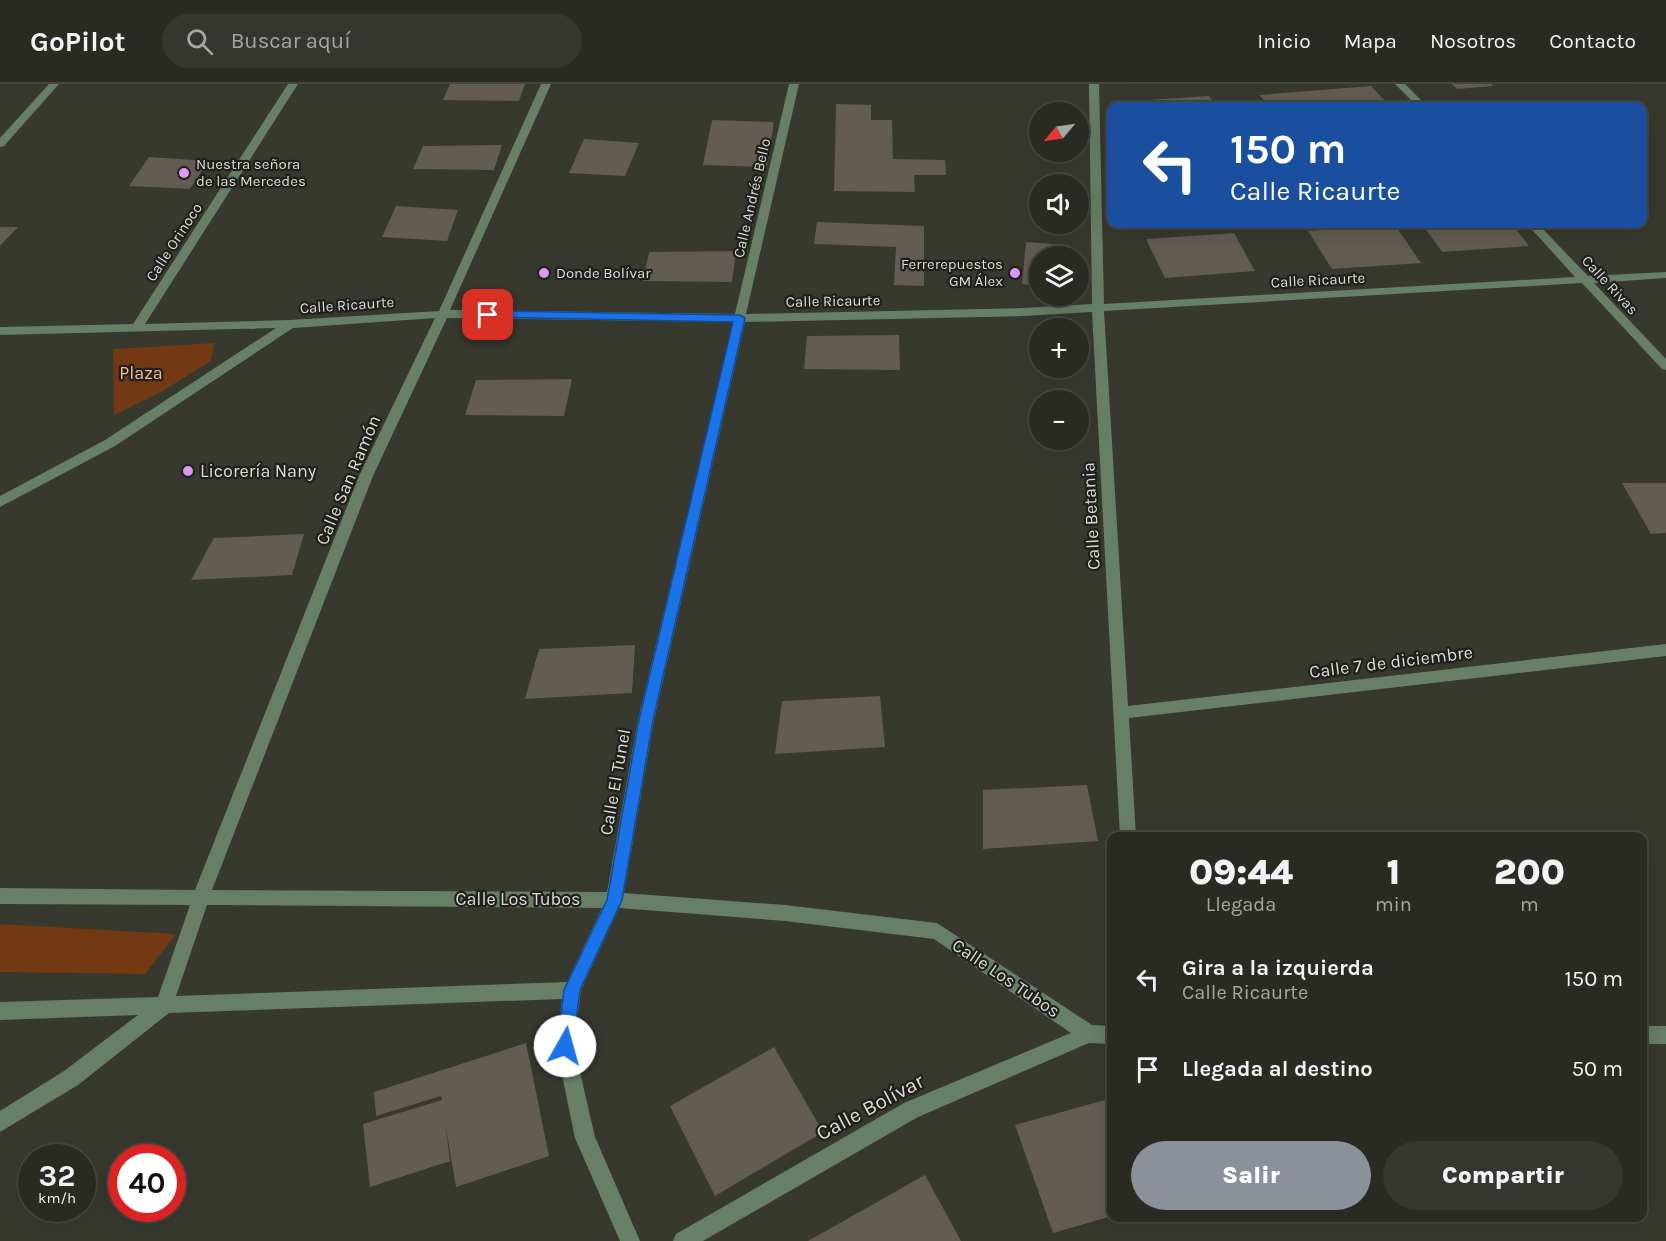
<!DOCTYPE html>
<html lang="es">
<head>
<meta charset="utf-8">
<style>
	body { margin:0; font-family:Karla,sans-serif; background:#35362f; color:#f1f3f6; height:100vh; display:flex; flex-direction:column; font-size:22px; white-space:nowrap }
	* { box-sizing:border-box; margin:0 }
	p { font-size:20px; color:#a5a7a5 }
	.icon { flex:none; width:33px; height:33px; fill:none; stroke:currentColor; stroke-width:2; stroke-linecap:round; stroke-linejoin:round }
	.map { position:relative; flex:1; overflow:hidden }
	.side { position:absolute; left:1107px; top:748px; width:540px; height:390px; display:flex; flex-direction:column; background:#292a22; border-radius:12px; box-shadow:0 6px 24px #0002,0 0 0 2px #454640 }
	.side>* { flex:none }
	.top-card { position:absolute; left:1107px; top:18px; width:540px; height:126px; border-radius:12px; box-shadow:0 6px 24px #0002,0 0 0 2px #454640; background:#1a4fa0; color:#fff; overflow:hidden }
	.needle { width:39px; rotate:241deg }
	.fabs { position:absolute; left:1029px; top:18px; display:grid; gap:12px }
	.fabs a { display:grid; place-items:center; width:60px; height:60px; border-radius:50%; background:#292a22; box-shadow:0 6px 24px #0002,0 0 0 2px #454640; font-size:30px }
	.speed { position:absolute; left:18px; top:1060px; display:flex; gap:12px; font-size:30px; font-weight:700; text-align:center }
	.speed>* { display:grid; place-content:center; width:78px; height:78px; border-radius:50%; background:#292a22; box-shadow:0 6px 24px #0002,0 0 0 2px #454640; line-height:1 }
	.speed small { font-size:15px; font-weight:400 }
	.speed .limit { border:9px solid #d22; background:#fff; color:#111 }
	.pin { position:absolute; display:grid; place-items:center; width:51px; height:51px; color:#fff; margin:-26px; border-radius:12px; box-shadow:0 3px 9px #0006 }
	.me { position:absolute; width:66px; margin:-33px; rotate:7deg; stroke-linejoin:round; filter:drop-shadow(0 0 4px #0008) }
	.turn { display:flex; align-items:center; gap:21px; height:126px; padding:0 24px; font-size:27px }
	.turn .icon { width:78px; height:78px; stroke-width:2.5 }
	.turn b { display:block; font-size:42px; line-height:51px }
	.eta { display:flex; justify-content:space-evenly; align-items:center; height:102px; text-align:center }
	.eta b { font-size:36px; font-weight:800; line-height:42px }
	.action { display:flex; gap:12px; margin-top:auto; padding:12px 24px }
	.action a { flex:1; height:69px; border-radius:36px; background:#8c9099; color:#fff; font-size:24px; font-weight:800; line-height:69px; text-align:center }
	.action a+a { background:#35362f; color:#f1f3f6 }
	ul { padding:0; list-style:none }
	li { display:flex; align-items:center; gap:18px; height:90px; padding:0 24px }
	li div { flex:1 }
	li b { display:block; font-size:22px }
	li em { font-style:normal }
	header { display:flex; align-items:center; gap:36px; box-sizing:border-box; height:84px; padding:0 30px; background:#292a22; border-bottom:2px solid #454640 }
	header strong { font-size:28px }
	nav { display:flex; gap:33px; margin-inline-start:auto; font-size:21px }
	.search { width:420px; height:54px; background:#35362f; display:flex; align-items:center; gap:15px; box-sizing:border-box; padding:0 21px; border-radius:33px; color:#a5a7a5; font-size:22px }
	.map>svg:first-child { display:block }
	.green { fill:#723912 }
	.building { fill:#625c52 }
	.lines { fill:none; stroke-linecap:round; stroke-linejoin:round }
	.minor { fill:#667f66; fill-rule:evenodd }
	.route { fill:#1a73e8; stroke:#114b97; stroke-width:1.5 }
	.poi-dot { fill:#dc99f5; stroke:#1f1f1b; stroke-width:2 }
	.labels { text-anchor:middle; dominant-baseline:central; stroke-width:4.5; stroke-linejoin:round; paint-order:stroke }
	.far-poi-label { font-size:15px; fill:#dcddd7; stroke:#1f1f1b; text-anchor:start }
	.far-street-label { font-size:15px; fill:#dcddd7; stroke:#1f1f1b }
	.park-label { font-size:18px; fill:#f8bc99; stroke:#1f1f1b }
	.poi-label { font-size:18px; fill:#dcddd7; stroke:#1f1f1b; text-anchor:start }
	.street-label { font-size:18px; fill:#dcddd7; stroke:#1f1f1b }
	.near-street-label { font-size:21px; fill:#dcddd7; stroke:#1f1f1b }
</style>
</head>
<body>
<header>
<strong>GoPilot</strong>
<div class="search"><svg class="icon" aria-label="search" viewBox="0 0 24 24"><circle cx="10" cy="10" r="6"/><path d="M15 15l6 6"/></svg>Buscar aquí</div>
<nav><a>Inicio</a><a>Mapa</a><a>Nosotros</a><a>Contacto</a></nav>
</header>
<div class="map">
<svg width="1666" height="1157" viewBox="0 0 1666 1157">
	<rect width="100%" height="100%" fill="#37382e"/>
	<g class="green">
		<polygon points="214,259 211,277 161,308 114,331 113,265"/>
		<polygon points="0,840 176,850 145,890 0,888"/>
	</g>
	<g class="building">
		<polygon points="450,0 525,0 519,17 443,16"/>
		<polygon points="1452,0 1492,0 1493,2 1457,5"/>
		<polygon points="1371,2 1387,19 1345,22 1270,22 1259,11"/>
		<polygon points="1209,12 1216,22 1135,22 1131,17"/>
		<polygon points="836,20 871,21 871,36 892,36 893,75 945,76 946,91 914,91 915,108 834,107"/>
		<polygon points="712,36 774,38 767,83 703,81"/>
		<polygon points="584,55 639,59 625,92 569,89"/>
		<polygon points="502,61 494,86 413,85 423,62"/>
		<polygon points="149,73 208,77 190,105 129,102"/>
		<polygon points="396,122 458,126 447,157 382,153"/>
		<polygon points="817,138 924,142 924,202 894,201 896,163 814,160"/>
		<polygon points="1422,140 1512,140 1529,162 1442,168"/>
		<polygon points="1395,141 1421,179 1332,185 1308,147"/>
		<polygon points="0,143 18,143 0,162"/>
		<polygon points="1234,149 1255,187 1165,194 1146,155"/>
		<polygon points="1026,158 1069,161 1068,172 1040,172 1040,202 1022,200"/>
		<polygon points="736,167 732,198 643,197 649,168"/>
		<polygon points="899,251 900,286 804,285 807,252"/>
		<polygon points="572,295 564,332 465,331 476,296"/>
		<polygon points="1622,399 1666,399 1666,449 1651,450"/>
		<polygon points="304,450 292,491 191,496 214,454"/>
		<polygon points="635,561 632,609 525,615 539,565"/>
		<polygon points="880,612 885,663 775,670 782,617"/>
		<polygon points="1087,701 1098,757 983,765 983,706"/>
		<polygon points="526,959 549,1072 456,1103 445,1038 450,1077 370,1103 363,1040 442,1016 441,1012 376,1032 374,1008"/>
		<polygon points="774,963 823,1048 715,1112 670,1022"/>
		<polygon points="1105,1016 1112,1031 1112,1132 1053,1149 1015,1041"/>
		<polygon points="925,1091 961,1157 808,1157"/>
	</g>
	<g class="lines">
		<g class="minor">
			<polygon points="49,0 59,0 4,62 0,63 0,54"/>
			<path d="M288,0H298L145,240L290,236L439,227L541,0H551L450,226L735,230L789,0H799L746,230L1024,224L1092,220L1089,0H1099L1104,220L1575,193L1527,140H1538L1588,192L1666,188V194L1594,199L1666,275V286L1662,285L1582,199L1104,227L1128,622L1666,560V572L1129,634L1136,753H1120L1092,228L1024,232L745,238L654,636L624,809L785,821L937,839L1092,941L1112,942V960L1089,959L918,1033L703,1157H673L676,1150L904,1019L1071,949L934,855L785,837L619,824L581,906L574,962L595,1053L640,1157H620L575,1054L556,962L562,915L169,929L78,1001L0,1048V1027L64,987L138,931L0,936V918L158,913L190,821L0,820V804L195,806L359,392L435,234L293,244L115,362L0,423V412L105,356L276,244L0,251V243L133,240ZM447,234L733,238L638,636L607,808L212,806L373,392ZM207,821L602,824L567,898L176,912Z"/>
			<polygon points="1395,0 1405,0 1427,22 1417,22"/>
			<rect x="1642" y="942" width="24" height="18"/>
		</g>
	</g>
	<polygon class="route" points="488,227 740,231 745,234 653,636 622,816 580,906 573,962 571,968 565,971 559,968 557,962 564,906 607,816 639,636 733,238 485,233 483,231"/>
	<g class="poi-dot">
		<circle cx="184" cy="89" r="6"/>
		<circle cx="544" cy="189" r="6"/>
		<circle cx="1015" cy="189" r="6"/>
		<circle cx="188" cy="387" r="6"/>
	</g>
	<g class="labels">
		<g class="far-poi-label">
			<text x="196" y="80">Nuestra señora<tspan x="196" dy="17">de las Mercedes</tspan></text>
			<text x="1003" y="180" text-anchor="end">Ferrerepuestos<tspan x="1003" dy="17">GM Álex</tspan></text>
			<text x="556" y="189">Donde Bolívar</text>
		</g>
		<g class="far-street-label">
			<text transform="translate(752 114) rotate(-77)">Calle Andrés Bello</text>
			<text transform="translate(174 158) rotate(-57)">Calle Orinoco</text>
			<text transform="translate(1318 196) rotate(-3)">Calle Ricaurte</text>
			<text transform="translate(1610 201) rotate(47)">Calle Rivas</text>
			<text transform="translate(833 217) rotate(-1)">Calle Ricaurte</text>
			<text transform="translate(347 221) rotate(-4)">Calle Ricaurte</text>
		</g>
		<g class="park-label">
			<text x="141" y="289">Plaza</text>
		</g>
		<g class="poi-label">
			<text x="200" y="387">Licorería Nany</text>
		</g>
		<g class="street-label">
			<text transform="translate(348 396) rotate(-67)">Calle San Ramón</text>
			<text transform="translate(1091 432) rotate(-93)">Calle Betania</text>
			<text transform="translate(1391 578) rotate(-7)">Calle 7 de diciembre</text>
			<text transform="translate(615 698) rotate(-80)">Calle El Tunel</text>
			<text x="518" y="815">Calle Los Tubos</text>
			<text transform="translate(1006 894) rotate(34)">Calle Los Tubos</text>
		</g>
		<g class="near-street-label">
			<text transform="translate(870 1023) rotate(-28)">Calle Bolívar</text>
		</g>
	</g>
</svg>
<div class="fabs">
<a><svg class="needle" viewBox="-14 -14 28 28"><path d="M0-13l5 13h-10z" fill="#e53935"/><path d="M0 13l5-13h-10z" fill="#a5a7a5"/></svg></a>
<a><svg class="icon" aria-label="sound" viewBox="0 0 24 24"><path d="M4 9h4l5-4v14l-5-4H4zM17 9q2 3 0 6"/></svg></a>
<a><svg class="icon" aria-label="layers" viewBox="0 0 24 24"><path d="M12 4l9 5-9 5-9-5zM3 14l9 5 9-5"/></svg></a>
<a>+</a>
<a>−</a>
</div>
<div class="speed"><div>32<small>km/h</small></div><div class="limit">40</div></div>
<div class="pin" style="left:488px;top:231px;background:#d93025"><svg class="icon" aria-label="arrive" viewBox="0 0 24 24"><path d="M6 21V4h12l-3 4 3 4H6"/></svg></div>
<svg class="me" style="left:565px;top:962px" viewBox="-20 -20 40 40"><circle r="19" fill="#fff"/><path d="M0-13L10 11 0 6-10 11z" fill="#1a73e8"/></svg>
<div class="top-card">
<div class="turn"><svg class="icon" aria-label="left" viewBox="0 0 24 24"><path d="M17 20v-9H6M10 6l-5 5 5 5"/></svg><div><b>150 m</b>Calle Ricaurte</div></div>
</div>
<section class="side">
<div class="eta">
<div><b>09:44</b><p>Llegada</p></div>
<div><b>1</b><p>min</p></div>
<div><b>200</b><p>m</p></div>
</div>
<ul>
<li><svg class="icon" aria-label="left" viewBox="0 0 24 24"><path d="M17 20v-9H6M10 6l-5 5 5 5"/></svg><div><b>Gira a la izquierda</b><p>Calle Ricaurte</p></div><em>150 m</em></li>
<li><svg class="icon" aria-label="arrive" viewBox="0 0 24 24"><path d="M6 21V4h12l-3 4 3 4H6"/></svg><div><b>Llegada al destino</b></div><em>50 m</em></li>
</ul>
<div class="action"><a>Salir</a><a>Compartir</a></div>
</section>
</div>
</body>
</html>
